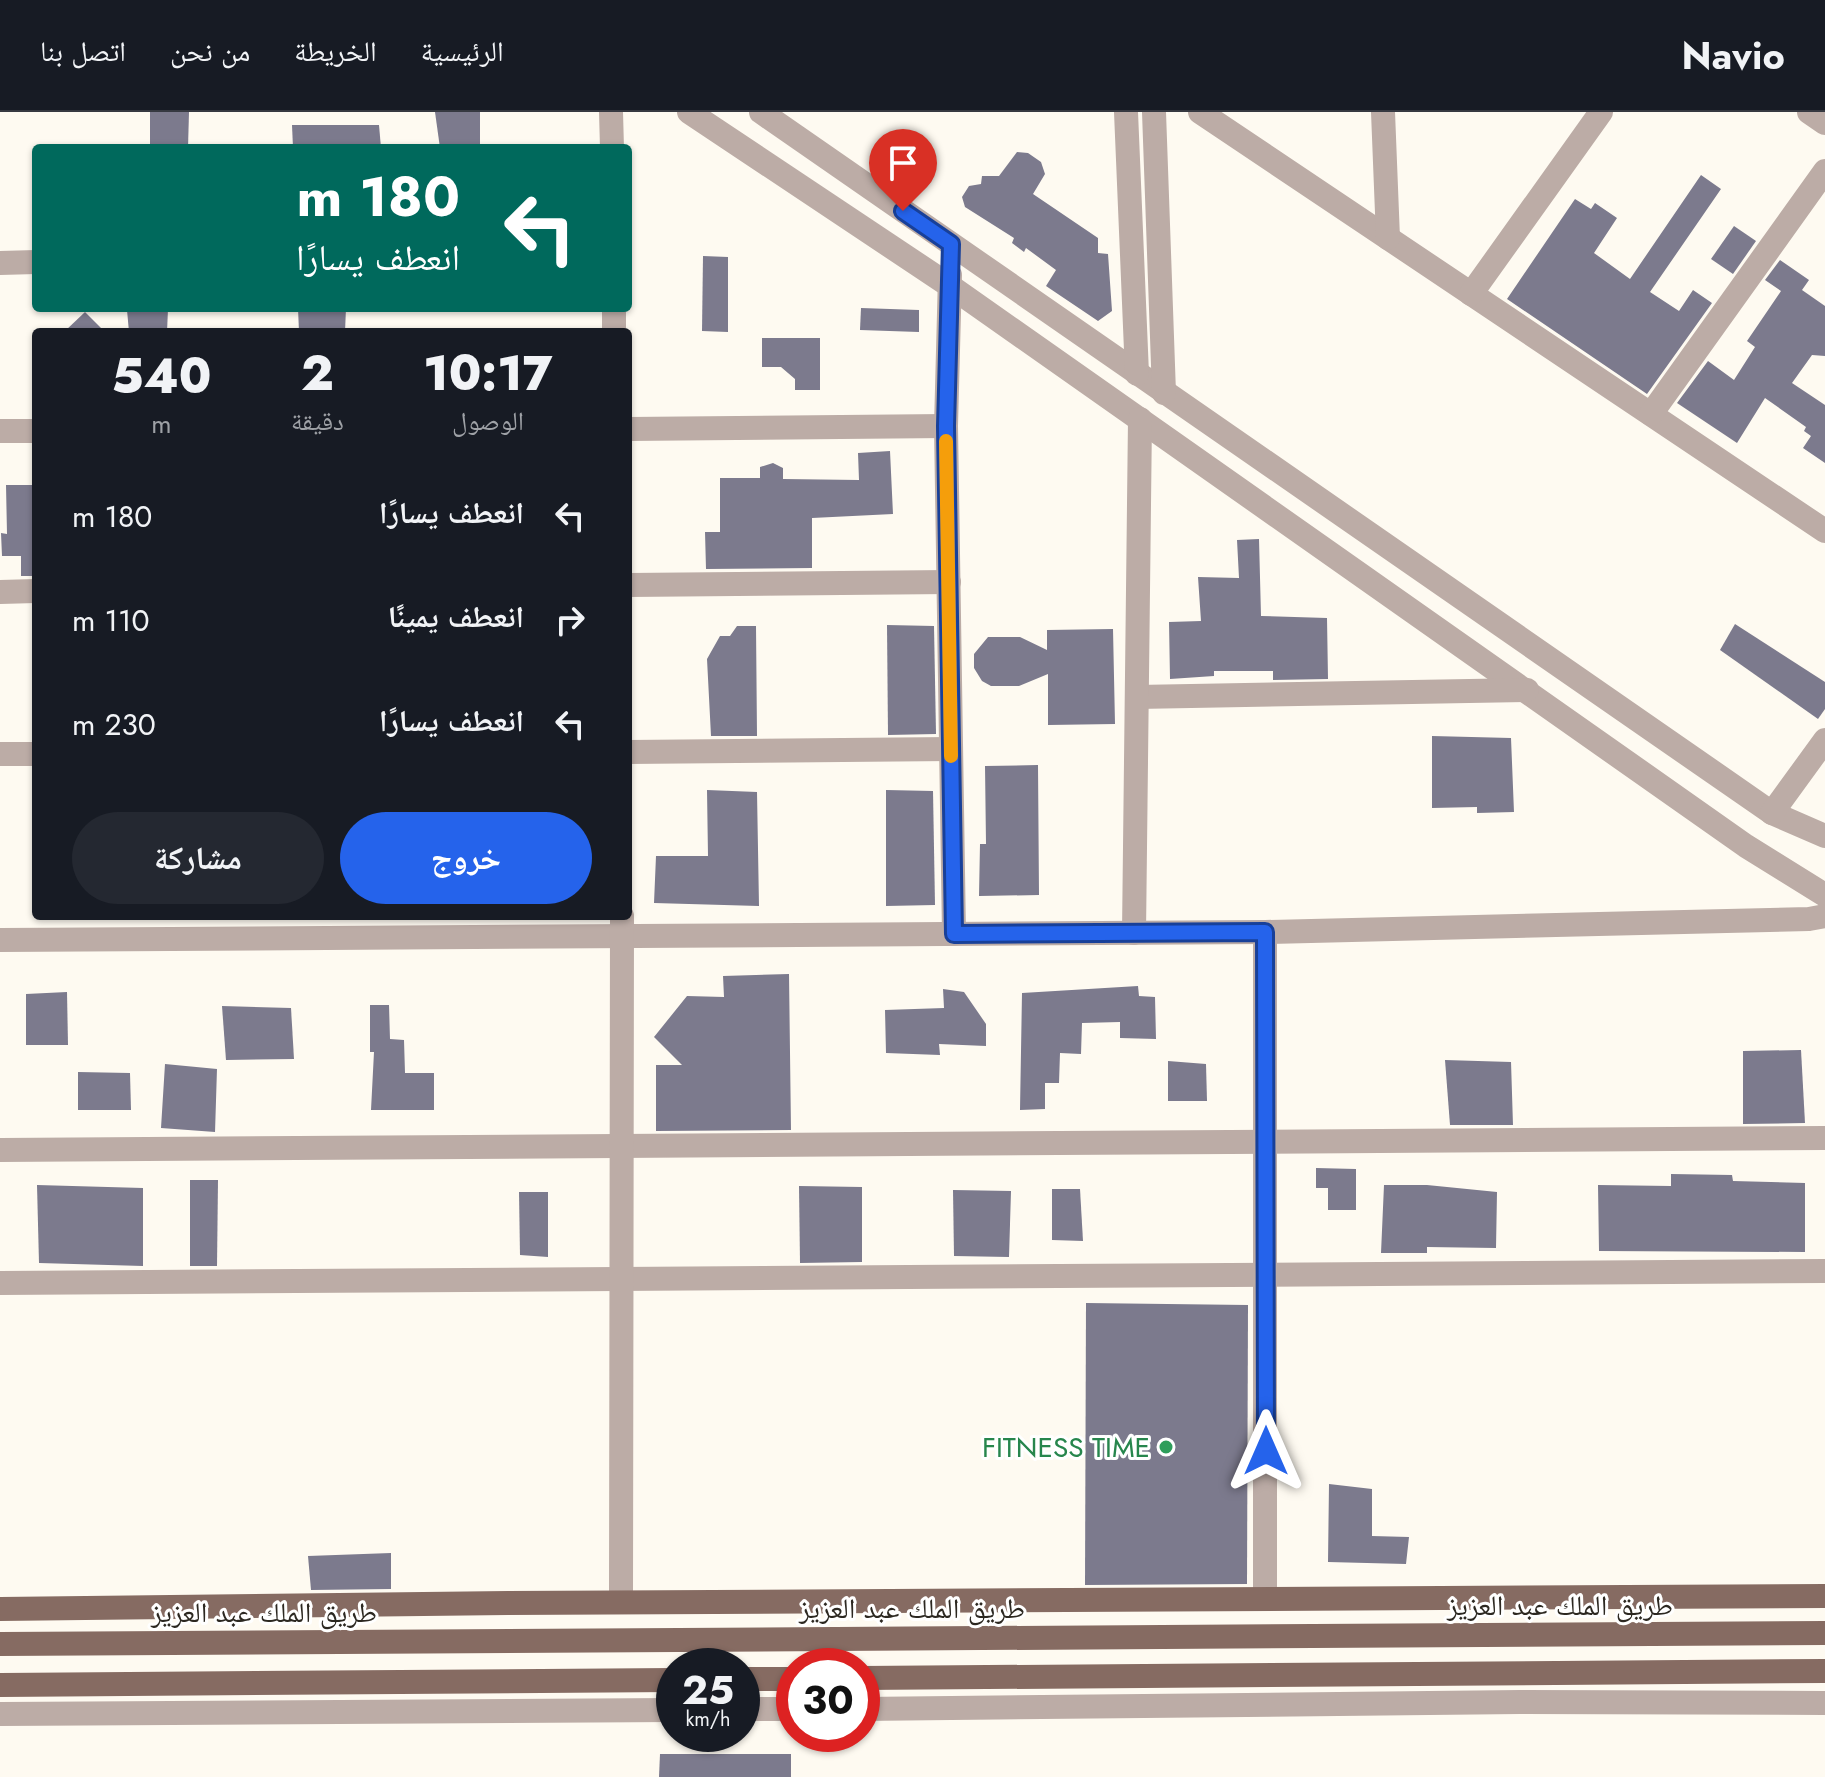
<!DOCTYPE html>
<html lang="ar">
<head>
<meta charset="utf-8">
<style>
	body { margin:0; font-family:Jost,"Noto Naskh Arabic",sans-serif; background:#242831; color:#f1f3f6; direction:rtl; height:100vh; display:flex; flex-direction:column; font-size:30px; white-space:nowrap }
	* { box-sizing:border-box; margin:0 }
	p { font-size:26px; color:#9ea1a6 }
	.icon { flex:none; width:44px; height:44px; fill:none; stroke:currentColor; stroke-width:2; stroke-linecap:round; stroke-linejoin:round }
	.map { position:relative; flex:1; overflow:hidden; direction:ltr }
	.details { position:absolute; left:32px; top:216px; width:600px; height:592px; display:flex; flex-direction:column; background:#171b24; border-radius:8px; box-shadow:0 2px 6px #0004; direction:rtl }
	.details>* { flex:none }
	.banner { position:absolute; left:32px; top:32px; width:600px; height:168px; border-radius:8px; box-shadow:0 2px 6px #0004; direction:rtl; background:#00695c; color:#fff; overflow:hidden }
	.speed { position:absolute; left:656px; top:1536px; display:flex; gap:16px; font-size:40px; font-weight:700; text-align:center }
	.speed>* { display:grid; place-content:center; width:104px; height:104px; border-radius:50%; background:#171b24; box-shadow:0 2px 6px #0004; line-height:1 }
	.speed small { font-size:20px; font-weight:400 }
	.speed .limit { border:12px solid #d22; background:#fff; color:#111 }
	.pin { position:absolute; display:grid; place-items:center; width:68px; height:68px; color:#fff; margin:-82px -34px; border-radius:50% 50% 50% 0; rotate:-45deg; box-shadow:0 0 8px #0007 }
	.pin .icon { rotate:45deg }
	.me { position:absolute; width:88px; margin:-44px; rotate:0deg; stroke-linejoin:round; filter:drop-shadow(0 0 6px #0008) }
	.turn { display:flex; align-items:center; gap:28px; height:168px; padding:0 40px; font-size:36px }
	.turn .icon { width:104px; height:104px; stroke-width:2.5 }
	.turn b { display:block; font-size:56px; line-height:68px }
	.eta { display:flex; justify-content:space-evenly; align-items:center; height:136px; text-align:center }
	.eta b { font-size:48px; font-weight:800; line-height:56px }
	.cta { display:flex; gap:16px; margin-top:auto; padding:16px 40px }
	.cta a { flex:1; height:92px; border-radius:48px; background:#2563eb; color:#fff; font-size:32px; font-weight:800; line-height:92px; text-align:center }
	.cta a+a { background:#242831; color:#f1f3f6 }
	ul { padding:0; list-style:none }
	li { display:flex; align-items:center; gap:24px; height:104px; padding:0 40px }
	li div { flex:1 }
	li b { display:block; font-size:30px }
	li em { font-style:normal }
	header { display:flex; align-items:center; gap:48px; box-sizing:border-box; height:112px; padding:0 40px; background:#171b24; border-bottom:2px solid #363941 }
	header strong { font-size:38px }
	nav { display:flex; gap:44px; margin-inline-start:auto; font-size:28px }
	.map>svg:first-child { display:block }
	.building { fill:#7c7a8d }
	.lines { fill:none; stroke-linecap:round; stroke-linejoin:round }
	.minor { stroke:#bcaca6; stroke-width:24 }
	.major { stroke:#866b62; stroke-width:24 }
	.route-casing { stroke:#184099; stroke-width:20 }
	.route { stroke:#2563eb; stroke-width:14 }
	.slow { stroke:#f59e0b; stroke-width:14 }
	.leisure-dot { fill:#2e9e5b; stroke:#fff; stroke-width:3 }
	.labels { text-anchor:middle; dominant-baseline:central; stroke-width:6; stroke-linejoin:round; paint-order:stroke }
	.leisure-label { font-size:28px; fill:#27864d; stroke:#fff; text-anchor:end }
	.street-label { font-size:28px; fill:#2c2821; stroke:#fff }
</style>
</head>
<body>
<header>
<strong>Navio</strong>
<nav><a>الرئيسية</a><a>الخريطة</a><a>من نحن</a><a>اتصل بنا</a></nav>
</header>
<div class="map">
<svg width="1825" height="1665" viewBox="0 0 1825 1665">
	<rect width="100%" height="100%" fill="#fefaf1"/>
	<g class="building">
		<polygon points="150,0 189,0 188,36 150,36"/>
		<polygon points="435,0 480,0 480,36 440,36"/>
		<polygon points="292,13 379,13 381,36 293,36"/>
		<polygon points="1017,40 1028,41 1041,50 1045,62 1033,82 1098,126 1098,141 1108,142 1112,199 1098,209 1046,174 1056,158 1026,136 1024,140 1012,131 1014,126 965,95 962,85 969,74 981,72 982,64 999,64"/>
		<polygon points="1701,63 1721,77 1650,180 1679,199 1693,178 1712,191 1647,282 1507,187 1575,87 1591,97 1595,91 1617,106 1594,141 1630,167"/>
		<polygon points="1734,114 1756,129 1733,162 1711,147"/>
		<polygon points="703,144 728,145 728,220 702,219"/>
		<polygon points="1780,148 1809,168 1802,178 1825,194 1825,244 1812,243 1792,271 1825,293 1825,351 1803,336 1811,324 1804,319 1806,315 1765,286 1737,331 1677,291 1708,249 1734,268 1755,235 1747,229 1781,179 1765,168"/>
		<polygon points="298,196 346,196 345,220 299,220"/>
		<polygon points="861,196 919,198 919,220 860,218"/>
		<polygon points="168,197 167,220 129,220 127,198"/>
		<polygon points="85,200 105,220 64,220"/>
		<polygon points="762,226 820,226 820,278 795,278 795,267 781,255 762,255"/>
		<polygon points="890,339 893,402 812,406 812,456 706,457 705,420 720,420 720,366 760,366 760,355 773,351 783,356 783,367 859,368 858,341"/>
		<polygon points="6,373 36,373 36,464 21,464 21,444 2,444 1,421 7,422"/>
		<polygon points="1259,427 1261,504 1327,506 1328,567 1273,568 1273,559 1214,559 1214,564 1170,567 1169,510 1201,509 1198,465 1239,466 1237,428"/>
		<polygon points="1735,512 1825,570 1825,597 1818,607 1720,538"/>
		<polygon points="887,513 934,514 936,622 888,623"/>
		<polygon points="737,514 756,514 757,624 711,624 707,547 720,524 730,524"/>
		<polygon points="1113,517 1115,612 1048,613 1048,562 1019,574 991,574 982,569 974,556 974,542 988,525 1020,525 1047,538 1047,518"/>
		<polygon points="1432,624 1511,626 1514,700 1477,701 1477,695 1432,696"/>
		<polygon points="1038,653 1039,783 979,784 980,732 986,732 985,654"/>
		<polygon points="707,678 757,680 759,794 654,791 656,744 708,744"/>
		<polygon points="886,678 933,679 935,793 886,794"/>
		<polygon points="789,862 791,1018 656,1019 656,953 682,953 654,925 687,884 724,885 723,864"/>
		<polygon points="1138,874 1139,884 1155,885 1156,927 1120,926 1120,910 1082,911 1081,942 1060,941 1059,971 1045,971 1045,997 1020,998 1022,881"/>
		<polygon points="943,877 964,880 986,912 986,934 939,932 940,943 886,941 885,898 944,896"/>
		<polygon points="67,880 68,933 26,933 26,882"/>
		<polygon points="370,893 389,893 390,927 404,928 405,961 434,961 434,998 371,998 374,940 370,940"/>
		<polygon points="222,894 291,896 294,947 226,948"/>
		<polygon points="1801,938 1805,1011 1743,1012 1743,939"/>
		<polygon points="1445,948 1511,950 1513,1013 1450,1013"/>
		<polygon points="1168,949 1206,952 1207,989 1168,989"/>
		<polygon points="165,952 217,957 215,1020 161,1016"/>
		<polygon points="78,960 130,961 131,998 78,998"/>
		<polygon points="1316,1056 1356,1057 1356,1098 1328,1098 1328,1076 1316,1076"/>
		<polygon points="1671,1062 1732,1063 1733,1069 1805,1071 1805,1140 1599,1139 1598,1073 1671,1074"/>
		<polygon points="190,1068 218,1068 217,1154 190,1154"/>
		<polygon points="37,1073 143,1076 143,1154 39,1151"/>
		<polygon points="1384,1073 1427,1073 1497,1080 1496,1136 1427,1135 1427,1141 1381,1141"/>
		<polygon points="799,1074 862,1075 862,1150 800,1151"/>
		<polygon points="1052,1077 1080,1077 1083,1129 1052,1128"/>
		<polygon points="953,1078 1011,1079 1009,1145 954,1144"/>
		<polygon points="519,1080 548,1080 548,1145 520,1143"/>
		<polygon points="1086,1191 1248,1193 1247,1472 1085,1473"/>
		<polygon points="1329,1372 1372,1377 1372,1424 1409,1425 1406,1452 1328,1450"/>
		<polygon points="391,1441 391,1477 311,1478 308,1444"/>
		<polygon points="660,1642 791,1642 791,1665 659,1665"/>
	</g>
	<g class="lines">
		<g class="minor">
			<polyline points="611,0 612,36"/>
			<polyline points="689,0 950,174 1746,734 1825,783"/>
			<polyline points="761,0 1772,701 1825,724"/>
			<polyline points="1126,0 1137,262"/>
			<polyline points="1154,0 1164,281"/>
			<polyline points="1200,0 1825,419"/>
			<polyline points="1383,0 1388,126"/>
			<polyline points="1809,0 1825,11"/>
			<polyline points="0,151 36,150"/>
			<polyline points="950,163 946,314 954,822"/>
			<polyline points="1471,182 1601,0"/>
			<polyline points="614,196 614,220"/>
			<polyline points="1651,302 1825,59"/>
			<polyline points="628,317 946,314"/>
			<polyline points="0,319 36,319"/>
			<polyline points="628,473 949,470"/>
			<polyline points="0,480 36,479"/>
			<polyline points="1137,585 1527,578"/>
			<polyline points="628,640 951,637"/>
			<polyline points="0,642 36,642"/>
			<polyline points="1772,701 1825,628"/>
			<polyline points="1134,821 1140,307"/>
			<polyline points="0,828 1265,820 1809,807 1825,804"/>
			<polyline points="0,1038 1825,1026"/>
			<polyline points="0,1171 1825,1159"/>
			<polyline points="1265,1487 1265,820"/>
			<polyline points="621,1490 622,804"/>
			<polyline points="742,1597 794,1597"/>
			<polyline points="862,1597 1520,1590 1825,1591"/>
			<polyline points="0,1602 674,1598"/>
		</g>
		<g class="major">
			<polyline points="0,1497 508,1491 1825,1484"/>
			<polyline points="0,1532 1825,1521"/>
			<polyline points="862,1566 1825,1559"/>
			<polyline points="742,1567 794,1567"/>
			<polyline points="0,1573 674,1568"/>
		</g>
	</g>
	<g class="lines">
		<g class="route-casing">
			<polyline id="route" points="903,99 951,132 946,314 954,822 1265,820 1266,1339"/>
		</g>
		<use href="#route" class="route"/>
		<polyline class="slow" points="946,329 951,644"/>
	</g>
	<circle class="leisure-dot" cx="1166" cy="1335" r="8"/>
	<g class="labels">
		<g class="leisure-label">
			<text x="1150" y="1335">FITNESS TIME</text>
		</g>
		<g class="street-label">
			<text x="1560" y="1493">طريق الملك عبد العزيز</text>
			<text x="912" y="1496">طريق الملك عبد العزيز</text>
			<text x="264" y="1500">طريق الملك عبد العزيز</text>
		</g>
	</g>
</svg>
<div class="speed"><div>25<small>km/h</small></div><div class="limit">30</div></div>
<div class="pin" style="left:903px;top:99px;background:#d93025"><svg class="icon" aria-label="arrive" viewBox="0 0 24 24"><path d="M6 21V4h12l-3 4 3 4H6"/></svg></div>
<svg class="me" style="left:1266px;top:1339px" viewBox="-20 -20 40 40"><path d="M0-17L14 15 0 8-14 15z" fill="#2563eb" stroke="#fff" stroke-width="4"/></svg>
<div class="banner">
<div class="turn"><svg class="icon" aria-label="left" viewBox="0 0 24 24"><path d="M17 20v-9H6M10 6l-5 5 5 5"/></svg><div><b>180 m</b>انعطف يسارًا</div></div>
</div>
<section class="details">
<div class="eta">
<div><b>10:17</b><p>الوصول</p></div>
<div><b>2</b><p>دقيقة</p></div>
<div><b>540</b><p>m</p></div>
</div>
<ul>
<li><svg class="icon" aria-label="left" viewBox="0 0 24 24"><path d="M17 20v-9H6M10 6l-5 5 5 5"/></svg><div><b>انعطف يسارًا</b></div><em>180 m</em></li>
<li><svg class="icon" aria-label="right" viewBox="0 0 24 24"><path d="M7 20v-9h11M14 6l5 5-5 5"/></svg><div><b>انعطف يمينًا</b></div><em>110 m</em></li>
<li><svg class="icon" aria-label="left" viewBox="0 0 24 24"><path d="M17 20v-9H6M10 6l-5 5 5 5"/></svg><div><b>انعطف يسارًا</b></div><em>230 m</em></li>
</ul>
<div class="cta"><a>خروج</a><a>مشاركة</a></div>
</section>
</div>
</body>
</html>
